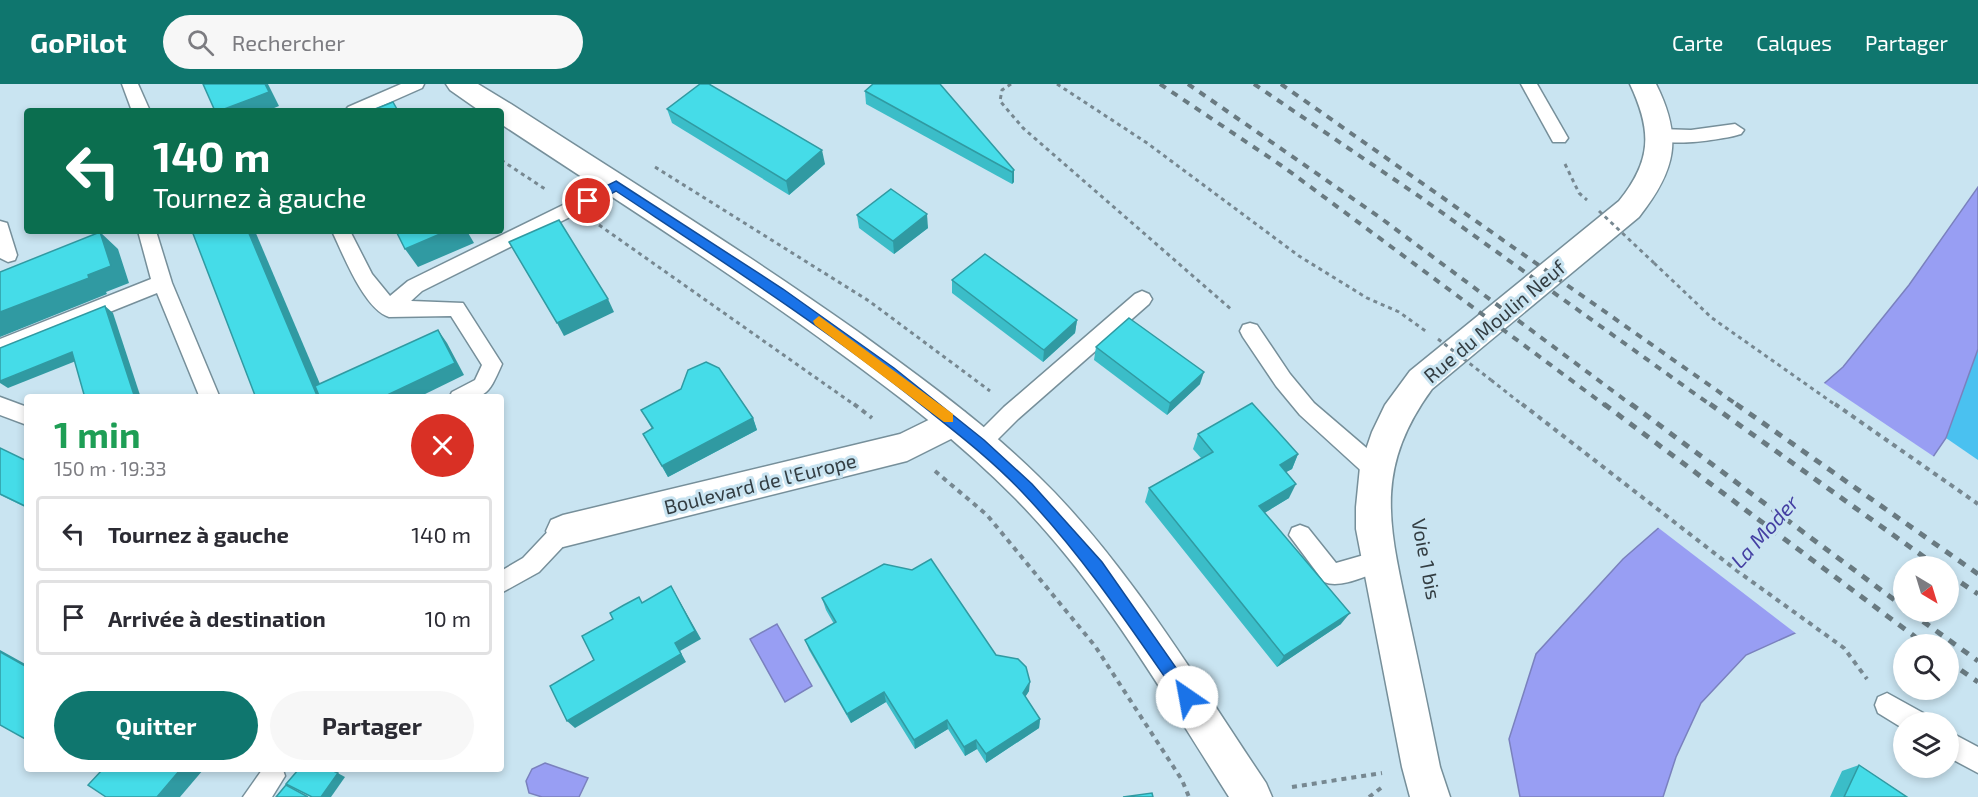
<!DOCTYPE html>
<html lang="fr">
<head>
<meta charset="utf-8">
<style>
	body { margin:0; font-family:"Exo 2",sans-serif; background:#f7f7f7; color:#2b2b33; height:100vh; display:flex; flex-direction:column; font-size:22px; white-space:nowrap }
	* { box-sizing:border-box; margin:0 }
	p { font-size:20px; color:#7c7c81 }
	.icon { flex:none; width:33px; height:33px; fill:none; stroke:currentColor; stroke-width:2; stroke-linecap:round; stroke-linejoin:round }
	.map { position:relative; flex:1; overflow:hidden }
	.sheet { position:absolute; left:24px; top:310px; width:480px; height:378px; display:flex; flex-direction:column; background:#fff; border-radius:6px; box-shadow:0 3px 9px #0003 }
	.sheet>* { flex:none }
	.top-card { position:absolute; left:24px; top:24px; width:480px; height:126px; border-radius:6px; box-shadow:0 3px 9px #0003; background:#0b6e4f; color:#fff; overflow:hidden }
	.needle { width:39px; rotate:142deg }
	.buttons { position:absolute; left:1893px; top:472px; display:grid; gap:12px }
	.buttons a { display:grid; place-items:center; width:66px; height:66px; border-radius:50%; background:#fff; box-shadow:0 3px 9px #0003; font-size:30px }
	.pin { position:absolute; display:grid; place-items:center; width:51px; height:51px; color:#fff; margin:-26px; border:3px solid #fff; border-radius:50%; box-shadow:0 2px 6px #0007 }
	.me { position:absolute; width:66px; margin:-33px; rotate:327deg; stroke-linejoin:round; filter:drop-shadow(0 0 4px #0008) }
	.turn { display:flex; align-items:center; gap:21px; height:126px; padding:0 30px; font-size:27px }
	.turn .icon { width:78px; height:78px; stroke-width:2.5 }
	.turn b { display:block; font-size:42px; line-height:51px }
	.round { display:grid; place-items:center; flex:none; width:63px; height:63px; border-radius:32px; background:#f7f7f7 }
	.summary { display:flex; align-items:center; justify-content:space-between; height:102px; padding:0 30px }
	h1 { font-size:36px; font-weight:700; line-height:45px; color:#1e9e55 }
	.cta { display:flex; gap:12px; margin-top:auto; padding:12px 30px }
	.cta a { flex:1; height:69px; border-radius:36px; background:#0f766e; color:#fff; font-size:24px; font-weight:700; line-height:69px; text-align:center }
	.cta a+a { background:#f7f7f7; color:#2b2b33 }
	ul { padding:0; list-style:none }
	li { display:flex; align-items:center; gap:18px; height:75px; margin:0 12px 9px; padding:0 18px; border:3px solid #e1e1e2; border-radius:6px }
	li div { flex:1 }
	li b { display:block; font-size:22px }
	li em { font-style:normal }
	header { display:flex; align-items:center; gap:36px; box-sizing:border-box; height:84px; padding:0 30px; background:#0f766e; color:#fff }
	header strong { font-size:28px }
	nav { display:flex; gap:33px; margin-inline-start:auto; font-size:21px }
	.search { width:420px; height:54px; background:#f7f7f7; display:flex; align-items:center; gap:15px; box-sizing:border-box; padding:0 21px; border-radius:33px; color:#7c7c81; font-size:22px }
	.map>svg:first-child { display:block }
	.forest { fill:#4ac1f0 }
	.water { fill:#989ef3; stroke:#7a81be; stroke-width:1.5 }
	.pier { fill:#c9e4f1 }
	.lines { fill:none; stroke-linecap:round; stroke-linejoin:round }
	.lane-casing { stroke:#768f9a; stroke-width:3 }
	.street-casing { stroke:#768f9a; stroke-width:3 }
	.primary-casing { stroke:#768f9a; stroke-width:3 }
	.path-far1 { stroke:#778891; stroke-width:3; stroke-dasharray:4 4; stroke-linecap:butt }
	.path { stroke:#778891; stroke-width:4; stroke-dasharray:5 5; stroke-linecap:butt }
	.lane { fill:#fff; fill-rule:evenodd }
	.street { fill:#fff; fill-rule:evenodd }
	.primary { fill:#fff; fill-rule:evenodd }
	.rail-far1 { stroke:#697a81; stroke-width:4; stroke-dasharray:7 7; stroke-linecap:butt }
	.rail { stroke:#697a81; stroke-width:5; stroke-dasharray:8 8; stroke-linecap:butt }
	.path-bridge { stroke:#778891; stroke-width:3; stroke-dasharray:4 4; stroke-linecap:butt }
	.wall { fill:#3bbdc8 }
	.shaded-wall { fill:#309aa2 }
	.building { fill:#45dce8; stroke:#309aa2; stroke-width:1.5 }
	.route { fill:#1a73e8; stroke:#114b97; stroke-width:1.5 }
	.slow { fill:#f59e0b }
	.labels { text-anchor:middle; dominant-baseline:central; stroke-width:6; stroke-linejoin:round; paint-order:stroke }
	.street-label { font-size:20px; fill:#333d42; stroke:#c9e4f1 }
	.water-label { font-size:21px; font-style:italic; fill:#4540a3; stroke:#c9e4f1 }
</style>
</head>
<body>
<header>
<strong>GoPilot</strong>
<div class="search"><svg class="icon" aria-label="search" viewBox="0 0 24 24"><circle cx="10" cy="10" r="6"/><path d="M15 15l6 6"/></svg>Rechercher</div>
<nav><a>Carte</a><a>Calques</a><a>Partager</a></nav>
</header>
<div class="map">
<svg width="1978" height="713" viewBox="0 0 1978 713">
	<rect width="100%" height="100%" fill="#c9e4f1"/>
	<polygon class="forest" points="1978,265 1978,376 1946,354"/>
	<g class="water">
		<polygon points="1978,103 1978,265 1946,354 1828,526 1804,545 1746,571 1701,619 1676,673 1663,713 1520,713 1509,655 1536,570 1623,475 1843,283 1909,201"/>
		<polygon points="777,540 812,602 785,618 750,555"/>
		<polygon points="545,679 588,694 579,713 542,713 529,709 526,697 532,685"/>
	</g>
	<polygon class="pier" points="1821,297 1936,374 1830,528 1798,551 1656,442"/>
	<g class="lines">
		<g class="lane-casing">
			<g id="lane">
				<polygon points="122,0 138,0 150,27 132,27"/>
				<polygon points="401,0 424,0 422,4 370,27 345,27 348,23"/>
				<polygon points="1521,0 1537,0 1568,54 1565,58 1553,58"/>
				<path d="M1735,40L1744,46L1741,50C1726,55 1660,66 1651,51L1660,45L1691,46Z"/>
				<path d="M616,95L622,97L625,102L622,107L422,207L411,217L463,219L502,280C487,314 486,314 449,314L452,308L475,296L482,281L451,232L389,233C364,225 343,170 332,147H350L372,190L390,212L408,197Z"/>
				<polygon points="0,137 7,139 17,171 15,176 8,178 0,174"/>
				<polygon points="138,147 156,147 172,199 220,314 200,314 157,209 0,272 0,255 151,195"/>
				<polygon points="1142,207 1149,210 1152,215 1149,220 1018,335 987,366 980,369 973,366 969,360 973,354 1004,323 1135,210"/>
				<polygon points="1250,239 1257,241 1290,290 1314,319 1384,379 1387,386 1384,393 1376,395 1368,393 1300,331 1276,302 1243,253 1240,247 1243,241"/>
				<polygon points="0,313 27,323 27,341 0,331"/>
				<polygon points="563,437 571,440 574,447 571,454 539,488 501,509 501,487 523,474 555,440"/>
				<path d="M1300,441L1308,444L1336,479L1378,467L1386,470L1389,477L1386,484C1369,491 1341,505 1324,498L1289,451L1292,444Z"/>
				<polygon points="1887,609 1925,630 1928,639 1904,639 1904,645 1878,629 1875,621 1878,613"/>
				<polygon points="1948,647 1978,663 1978,689 1948,673"/>
				<polygon points="262,686 283,686 285,692 272,713 243,713"/>
			</g>
		</g>
		<g class="street-casing">
			<g id="street">
				<path d="M1630,0H1656C1683,54 1676,86 1639,133L1432,305C1372,387 1390,444 1409,535C1420,585 1430,634 1440,683L1450,713H1410L1402,683L1356,445V423L1360,383L1372,348L1385,321L1410,287L1619,117C1652,76 1652,47 1630,0Z"/>
				<polygon points="953,324 965,328 969,338 965,348 907,377 563,463 551,458 546,447 551,436 563,431 900,350"/>
			</g>
		</g>
		<g class="primary-casing">
			<path id="primary" d="M446,0H478L511,20C627,95 744,167 857,247C919,292 983,338 1038,392C1126,477 1198,598 1266,699L1272,713H1229C1164,611 1101,501 1015,414C961,359 898,311 836,266C727,186 613,114 501,40V27H480L450,6Z"/>
		</g>
		<g class="path-far1">
			<polyline points="1011,0 1002,6 1000,17 1023,44 1232,226"/>
			<polyline points="1057,0 1147,59 1299,172 1367,214 1399,228 1427,248"/>
			<polyline points="501,76 545,105"/>
			<polyline points="1565,80 1579,109 1587,116"/>
			<polyline points="655,83 869,217 990,307"/>
			<polyline points="599,141 856,322"/>
			<polyline points="1654,179 1712,234 1837,322"/>
			<polyline points="1491,296 1524,322"/>
		</g>
		<g class="path">
			<polyline points="854,320 872,334"/>
			<polyline points="1522,320 1740,489 1844,564 1867,595"/>
			<polyline points="1835,320 1978,420"/>
			<polyline points="935,387 987,431 1095,562 1182,696 1189,713"/>
			<polyline points="1292,703 1382,689"/>
			<polyline points="1369,713 1385,701"/>
		</g>
		<use href="#lane" class="lane"/>
		<use href="#street" class="street"/>
		<use href="#primary" class="primary"/>
		<g class="rail-far1">
			<polyline points="1160,0 1285,84 1606,322"/>
			<polyline points="1188,0 1382,135 1633,322"/>
			<polyline points="1254,0 1423,115 1712,322"/>
			<polyline points="1281,0 1739,322"/>
		</g>
		<g class="rail">
			<polyline points="1604,320 1926,561"/>
			<polyline points="1631,320 1904,523"/>
			<polyline points="1710,320 1938,483"/>
			<polyline points="1736,320 1978,490"/>
			<polyline points="1948,490 1978,510"/>
			<polyline points="1910,528 1978,577"/>
			<polyline points="1948,577 1978,598"/>
		</g>
		<g class="path-bridge">
			<polyline points="1599,127 1654,179"/>
			<polyline points="1438,255 1491,296"/>
		</g>
	</g>
	<g class="wall">
		<polygon points="865,7 1014,86 1014,98 1012,100 866,20"/>
		<polygon points="667,25 825,80 789,111 672,39"/>
		<polygon points="857,131 928,144 894,170 859,144"/>
		<polygon points="952,196 1077,236 1075,249 1043,278 952,209"/>
		<polygon points="1096,263 1200,300 1167,331 1094,276"/>
		<polygon points="641,326 753,334 757,346 668,393 643,350 652,345"/>
		<polygon points="1198,350 1298,370 1292,385 1286,388 1289,414 1264,429 1341,540 1277,583 1145,418 1149,404 1201,374 1193,365"/>
		<polygon points="0,364 27,377 27,424 0,411"/>
		<polygon points="822,514 996,571 1029,607 1025,613 1040,635 1039,644 986,679 977,665 965,672 948,645 915,665 886,618 851,639 809,566 805,556 834,540 826,526"/>
		<polygon points="1859,681 1907,713 1830,713 1842,687"/>
	</g>
	<g class="shaded-wall">
		<polygon points="265,0 268,0 279,22 267,27 219,27"/>
		<polygon points="822,66 825,80 789,111 786,97"/>
		<polygon points="1014,86 1014,98 1012,100 1012,88"/>
		<polygon points="927,130 928,144 894,170 893,157"/>
		<polygon points="248,147 255,147 326,314 318,314"/>
		<polygon points="447,147 467,147 474,159 418,183 405,165"/>
		<polygon points="100,148 118,165 129,199 106,208 107,210 0,253 0,228 88,191"/>
		<polygon points="608,215 614,228 564,252 557,239"/>
		<polygon points="105,222 113,229 141,314 135,314"/>
		<polygon points="1077,236 1075,249 1043,278 1044,266"/>
		<polygon points="438,246 447,259 464,291 417,314 381,314"/>
		<polygon points="72,268 81,275 8,304 0,299 0,297"/>
		<polygon points="1204,288 1200,300 1167,331 1170,319"/>
		<polygon points="753,334 757,346 668,393 662,382"/>
		<polygon points="1298,370 1292,385 1273,395 1280,381"/>
		<polygon points="1296,400 1289,414 1253,436 1259,422"/>
		<polygon points="671,502 701,555 680,567 686,578 575,644 567,637 675,559"/>
		<polygon points="1350,529 1341,540 1277,583 1284,572"/>
		<polygon points="0,566 27,581 27,583 0,568"/>
		<polygon points="1030,598 1029,607 1022,618 1023,609"/>
		<polygon points="884,608 886,618 851,639 847,630"/>
		<polygon points="1040,635 1039,644 986,679 986,670"/>
		<polygon points="947,636 948,645 915,665 914,656"/>
		<polygon points="976,656 977,665 965,672 964,663"/>
		<polygon points="180,686 203,686 180,713 157,713"/>
		<polygon points="332,686 345,693 331,713 321,713"/>
	</g>
	<g class="building">
		<polygon points="203,0 265,0 269,8 219,27 215,27"/>
		<polygon points="700,0 709,0 822,66 786,97 667,25"/>
		<polygon points="873,0 940,0 1014,86 1012,88 865,7"/>
		<polygon points="393,18 398,27 370,27"/>
		<polygon points="891,105 927,130 893,157 857,131"/>
		<polygon points="559,136 608,215 557,239 509,158"/>
		<polygon points="192,147 248,147 318,314 256,314"/>
		<polygon points="396,147 447,147 405,165"/>
		<polygon points="100,148 111,182 88,191 89,194 0,228 0,188"/>
		<polygon points="985,170 1077,236 1044,266 1041,264 952,196"/>
		<polygon points="105,222 135,314 85,314 72,268 0,297 0,264"/>
		<polygon points="1129,234 1204,288 1170,319 1096,263"/>
		<polygon points="438,246 455,279 381,314 320,314 315,302"/>
		<polygon points="706,278 719,284 753,334 662,382 643,350 653,344 641,326 681,305 688,286"/>
		<polygon points="1252,319 1298,370 1280,381 1296,400 1259,422 1350,529 1284,572 1149,404 1213,368 1198,350"/>
		<polygon points="0,364 27,377 27,423 0,410"/>
		<polygon points="931,475 996,571 1018,575 1026,583 1030,598 1023,609 1040,635 986,670 976,656 964,663 947,636 914,656 884,608 847,630 805,556 836,538 822,514 884,480 912,486"/>
		<polygon points="671,502 695,547 675,559 681,570 567,637 550,602 594,576 582,552 613,535 610,529 624,521 639,513 642,519"/>
		<polygon points="0,568 27,583 27,656 0,641"/>
		<polygon points="1859,681 1907,713 1844,713"/>
		<polygon points="102,686 180,686 157,713 106,713 88,701"/>
		<polygon points="298,686 331,686 338,689 321,713 312,713 286,700"/>
		<polygon points="286,701 308,713 276,713"/>
		<polygon points="1152,709 1153,713 1123,713"/>
	</g>
	<path class="route" d="M616,97L783,205L894,284L984,356L1032,400L1102,478L1193,608L1195,613L1193,618L1187,621L1182,618C1132,546 1084,473 1023,409C993,377 958,350 924,323C826,244 720,176 616,107L592,120H584V113Z"/>
	<polygon class="slow" points="819,232 953,330 953,338 944,338 815,241 813,237"/>
	<g class="labels">
		<g class="street-label">
			<text transform="translate(1494 237) rotate(-40)">Rue du Moulin Neuf</text>
			<text transform="translate(760 399) rotate(-14)">Boulevard de l'Europe</text>
			<text transform="translate(1427 475) rotate(79)">Voie 1 bis</text>
		</g>
		<g class="water-label">
			<text transform="translate(1764 447) rotate(-48)">La Moder</text>
		</g>
	</g>
</svg>
<div class="buttons">
<a><svg class="needle" viewBox="-14 -14 28 28"><path d="M0-13l5 13h-10z" fill="#e53935"/><path d="M0 13l5-13h-10z" fill="#7c7c81"/></svg></a>
<a><svg class="icon" aria-label="search" viewBox="0 0 24 24"><circle cx="10" cy="10" r="6"/><path d="M15 15l6 6"/></svg></a>
<a><svg class="icon" aria-label="layers" viewBox="0 0 24 24"><path d="M12 4l9 5-9 5-9-5zM3 14l9 5 9-5"/></svg></a>
</div>
<div class="pin" style="left:588px;top:117px;background:#d93025"><svg class="icon" aria-label="arrive" viewBox="0 0 24 24"><path d="M6 21V4h12l-3 4 3 4H6"/></svg></div>
<svg class="me" style="left:1187px;top:613px" viewBox="-20 -20 40 40"><circle r="19" fill="#fff"/><path d="M0-13L10 11 0 6-10 11z" fill="#1a73e8"/></svg>
<div class="top-card">
<div class="turn"><svg class="icon" aria-label="left" viewBox="0 0 24 24"><path d="M17 20v-9H6M10 6l-5 5 5 5"/></svg><div><b>140 m</b>Tournez à gauche</div></div>
</div>
<section class="sheet">
<div class="summary"><div><h1>1 min</h1><p>150 m · 19:33</p></div><a class="round" style="background:#d93025;color:#fff"><svg class="icon" aria-label="close" viewBox="0 0 24 24"><path d="M6 6l12 12M18 6L6 18"/></svg></a></div>
<ul>
<li><svg class="icon" aria-label="left" viewBox="0 0 24 24"><path d="M17 20v-9H6M10 6l-5 5 5 5"/></svg><div><b>Tournez à gauche</b></div><em>140 m</em></li>
<li><svg class="icon" aria-label="arrive" viewBox="0 0 24 24"><path d="M6 21V4h12l-3 4 3 4H6"/></svg><div><b>Arrivée à destination</b></div><em>10 m</em></li>
</ul>
<div class="cta"><a>Quitter</a><a>Partager</a></div>
</section>
</div>
</body>
</html>
